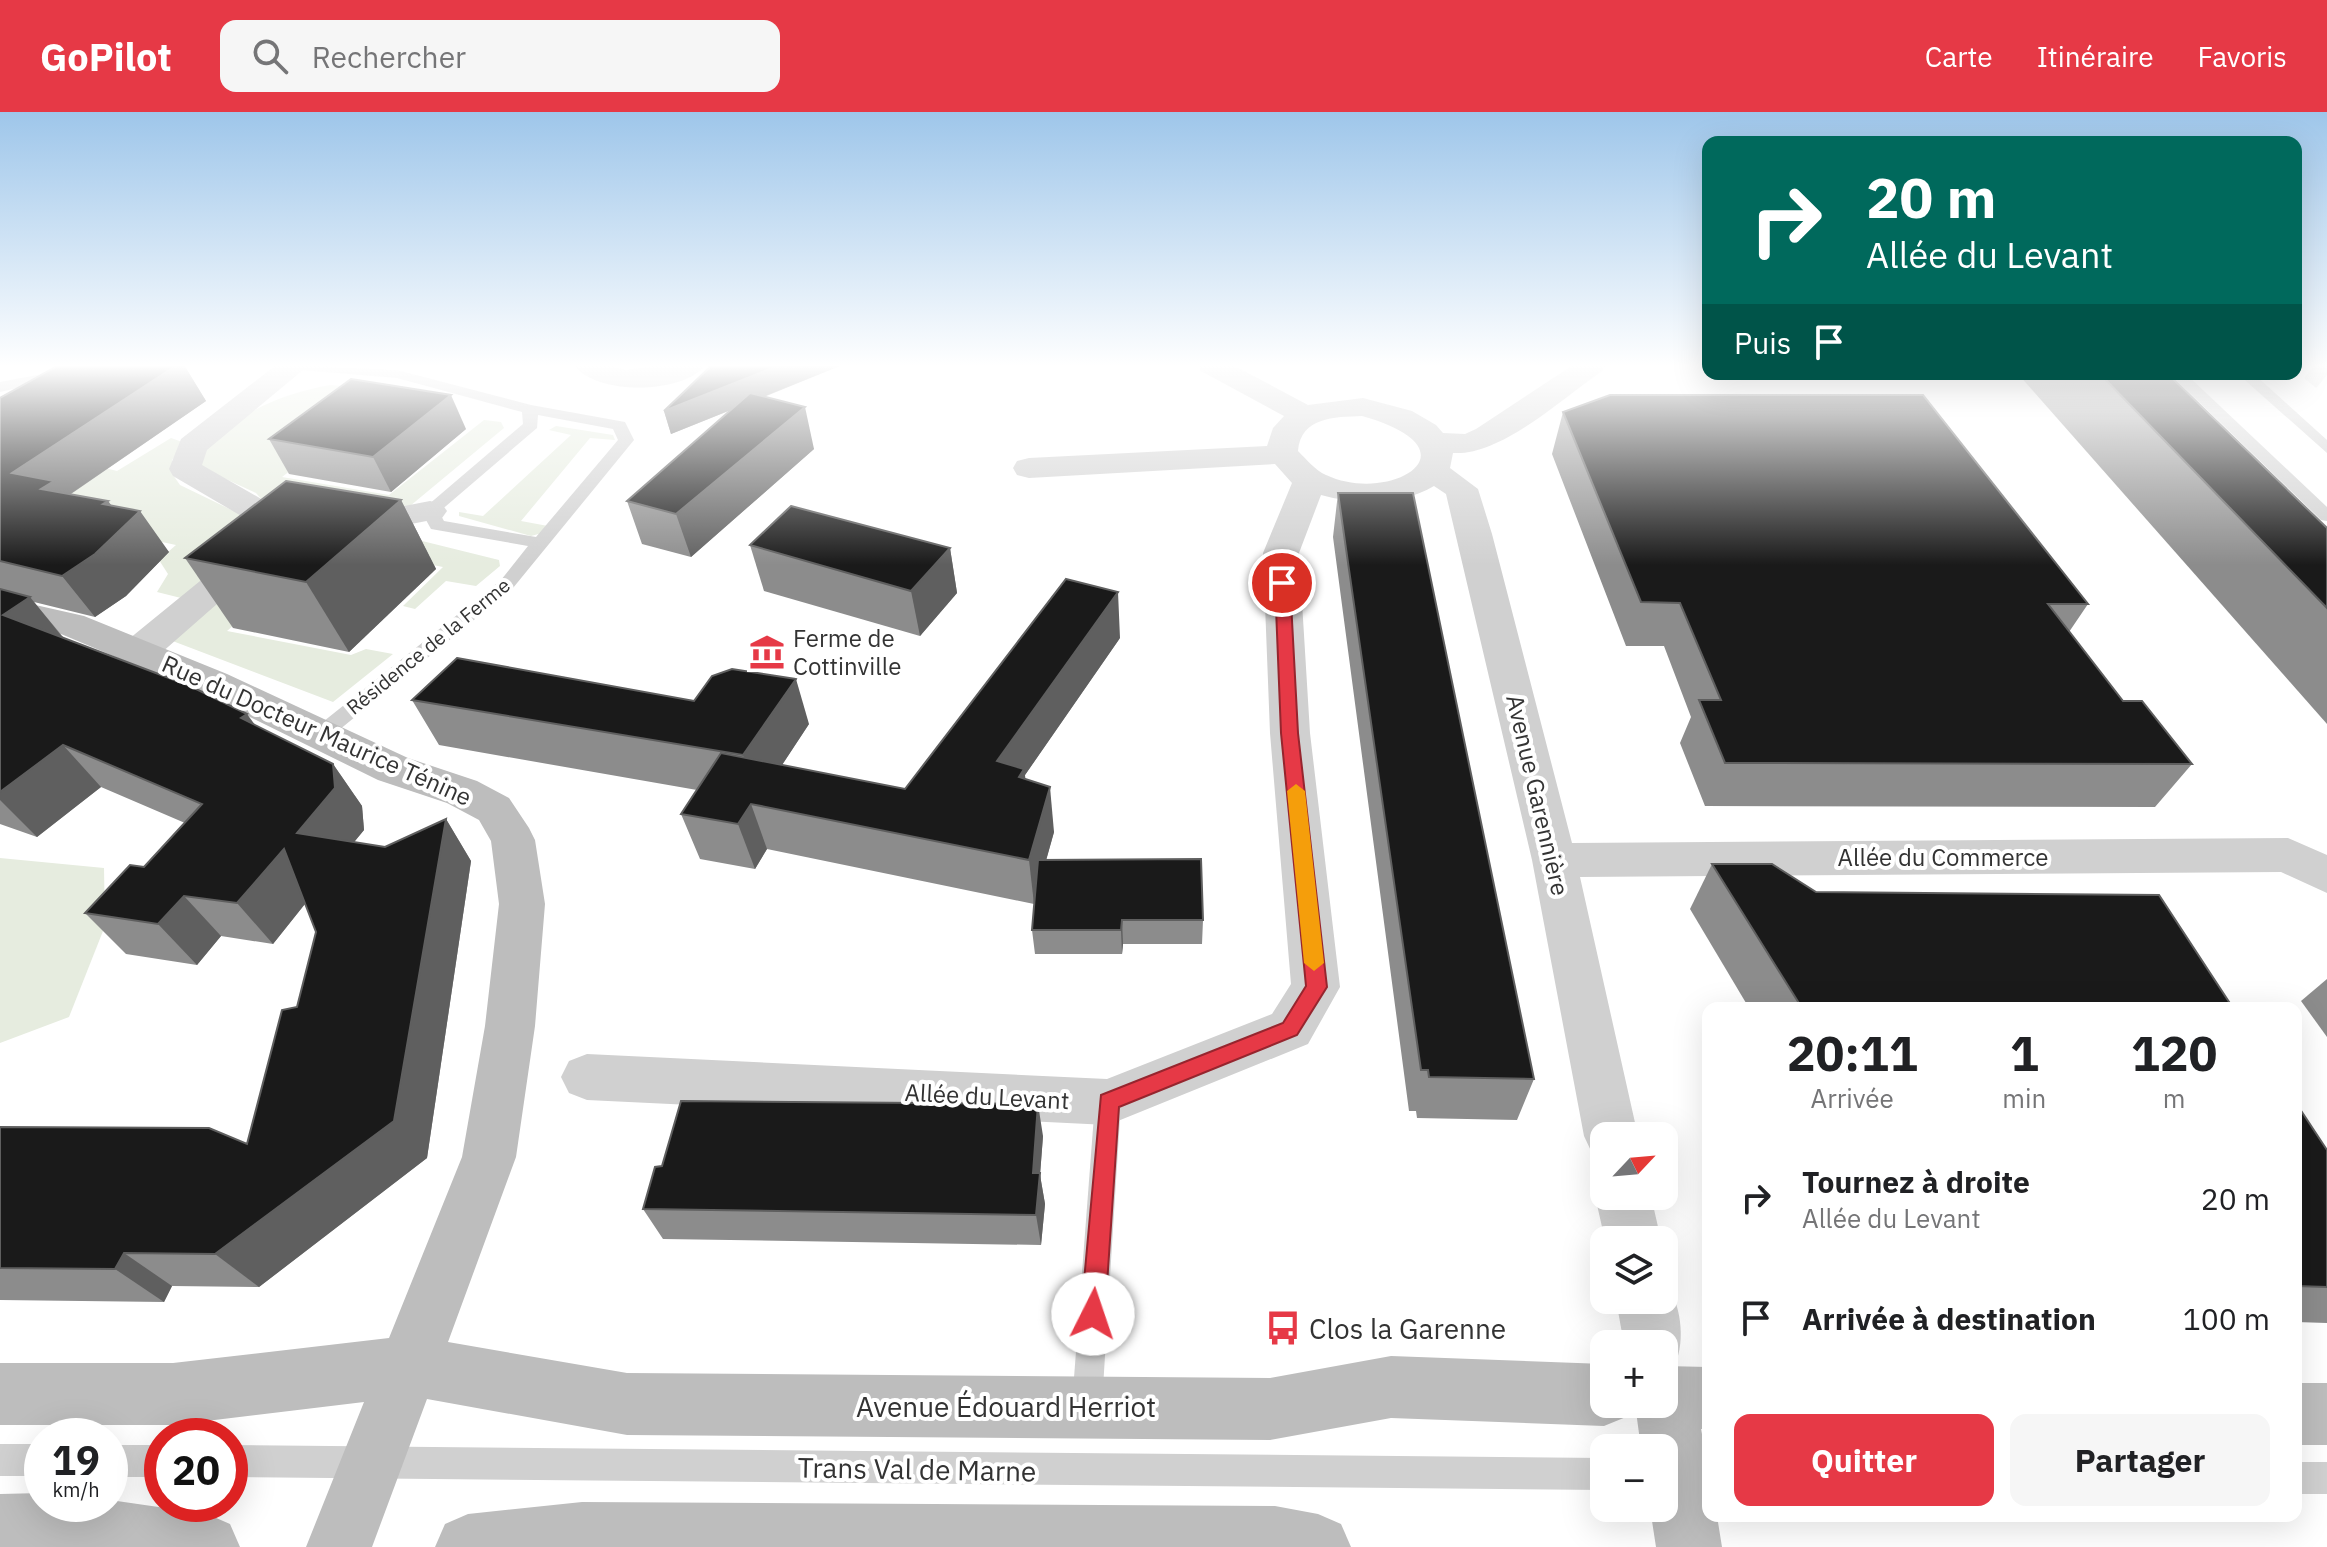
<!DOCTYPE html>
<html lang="fr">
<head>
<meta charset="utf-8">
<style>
	body { margin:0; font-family:"IBM Plex Sans",sans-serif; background:#f6f6f6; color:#202124; height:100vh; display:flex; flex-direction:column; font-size:30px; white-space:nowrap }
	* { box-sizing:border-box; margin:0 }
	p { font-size:26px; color:#757577 }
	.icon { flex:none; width:44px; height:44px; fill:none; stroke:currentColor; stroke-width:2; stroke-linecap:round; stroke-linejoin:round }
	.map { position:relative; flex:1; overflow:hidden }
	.details { position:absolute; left:1702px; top:890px; width:600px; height:520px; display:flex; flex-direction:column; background:#fff; border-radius:16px; box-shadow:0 8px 32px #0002 }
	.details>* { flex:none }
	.guide { position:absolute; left:1702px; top:24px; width:600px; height:244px; border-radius:16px; box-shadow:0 8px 32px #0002; background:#00695c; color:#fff; overflow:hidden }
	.needle { width:52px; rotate:64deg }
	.tools { position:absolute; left:1590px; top:1010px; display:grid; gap:16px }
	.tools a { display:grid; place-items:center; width:88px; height:88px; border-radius:16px; background:#fff; box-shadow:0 8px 32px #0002; font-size:40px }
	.speed { position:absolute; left:24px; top:1306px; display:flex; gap:16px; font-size:40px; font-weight:700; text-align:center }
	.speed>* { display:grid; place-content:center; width:104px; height:104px; border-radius:50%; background:#fff; box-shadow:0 8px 32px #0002; line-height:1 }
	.speed small { font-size:20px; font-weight:400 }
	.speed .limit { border:12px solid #d22; background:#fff; color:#111 }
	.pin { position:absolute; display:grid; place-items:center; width:68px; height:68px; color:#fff; margin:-34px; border:4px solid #fff; border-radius:50%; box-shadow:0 2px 8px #0007 }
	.me { position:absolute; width:88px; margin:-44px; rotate:4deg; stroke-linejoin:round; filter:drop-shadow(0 0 6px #0008) }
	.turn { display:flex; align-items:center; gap:28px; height:168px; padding:0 32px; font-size:36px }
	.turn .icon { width:104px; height:104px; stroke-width:2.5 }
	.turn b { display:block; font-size:56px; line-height:68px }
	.then { display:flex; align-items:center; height:76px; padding:0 32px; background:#0003; gap:16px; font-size:30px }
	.eta { display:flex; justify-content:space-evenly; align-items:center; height:136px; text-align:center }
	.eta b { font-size:48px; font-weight:800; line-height:56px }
	.primary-button { display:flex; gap:16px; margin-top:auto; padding:16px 32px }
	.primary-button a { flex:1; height:92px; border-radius:16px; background:#e63946; color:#fff; font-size:32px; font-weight:800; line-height:92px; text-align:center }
	.primary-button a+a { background:#f6f6f6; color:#202124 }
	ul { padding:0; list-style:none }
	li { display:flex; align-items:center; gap:24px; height:120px; padding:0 32px }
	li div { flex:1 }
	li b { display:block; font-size:30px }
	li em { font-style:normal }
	header { display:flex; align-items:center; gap:48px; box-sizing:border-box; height:112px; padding:0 40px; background:#e63946; color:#fff }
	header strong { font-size:38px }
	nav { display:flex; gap:44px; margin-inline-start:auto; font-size:28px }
	.search { width:560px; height:72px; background:#f6f6f6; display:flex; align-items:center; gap:20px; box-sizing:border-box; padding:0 28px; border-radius:16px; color:#757577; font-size:30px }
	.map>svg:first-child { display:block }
	.green { fill:#e6ecdf }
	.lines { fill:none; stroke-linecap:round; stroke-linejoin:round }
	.highway-tunnel { stroke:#d6d6d6; stroke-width:34; stroke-dasharray:34 17; stroke-linecap:butt }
	.lane { fill:#d0d0d0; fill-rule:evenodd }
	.street { fill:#d0d0d0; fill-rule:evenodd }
	.secondary { fill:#bdbdbd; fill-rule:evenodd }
	.wall { fill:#8c8c8c }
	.shaded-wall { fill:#5f5f5f }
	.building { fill:#1a1a1a; stroke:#5f5f5f; stroke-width:2 }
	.route { fill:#e63946; stroke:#96252e; stroke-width:2 }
	.slow { fill:#f59e0b }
	.labels { text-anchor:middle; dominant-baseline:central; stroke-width:8; stroke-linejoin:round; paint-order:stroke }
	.far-street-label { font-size:20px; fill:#333; stroke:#fff }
	.poi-label { font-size:24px; fill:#333; stroke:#fff; text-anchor:start }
	.street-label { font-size:24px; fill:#333; stroke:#fff }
	.near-poi-label { font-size:28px; fill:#333; stroke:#fff; text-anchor:start }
	.near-street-label { font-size:28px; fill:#333; stroke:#fff }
</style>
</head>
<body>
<header>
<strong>GoPilot</strong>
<div class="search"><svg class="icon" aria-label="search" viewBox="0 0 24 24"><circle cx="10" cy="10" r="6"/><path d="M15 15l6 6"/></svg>Rechercher</div>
<nav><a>Carte</a><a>Itinéraire</a><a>Favoris</a></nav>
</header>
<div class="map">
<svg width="2327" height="1435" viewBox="0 0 2327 1435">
	<rect width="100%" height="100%" fill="#fff"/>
	<g class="green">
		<path d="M330,273L368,276L383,288L282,365L389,383L484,308L501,310L504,316L410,394L277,405L256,381L202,356L197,347C232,303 276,283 330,273Z"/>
		<polygon points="556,314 613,323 615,328 590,326 521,409 548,414 542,421 531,424 459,404 459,400 483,404 571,323 549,318"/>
		<polygon points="171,326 185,331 172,348 173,363 180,373 242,403 249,425 185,487 157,480 168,462 159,448 176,433 0,395 13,333 117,359"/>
		<path d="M357,417V425H406L499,448L500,454L476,474L446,469L415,497L403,494L443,455L327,432L227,519L351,543L366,537L393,542L333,590L170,528L176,517C240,468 274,430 357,417Z"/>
		<polygon points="0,746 104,756 105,814 69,905 0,931"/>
	</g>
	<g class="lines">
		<polyline class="highway-tunnel" points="2315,253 2327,263"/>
		<g class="lane">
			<polygon points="91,253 118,253 0,280 0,270"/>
			<path d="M282,253L397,258L531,293L625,310L634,328L513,476L328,627L321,629L311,622L314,617L501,468L528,434L431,417L421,399L523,312L522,300L397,266L289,257ZM538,303L613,317L618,328L536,425L444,409L439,400L537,316Z"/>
			<polygon points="2170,262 2186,262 2327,395 2327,409 2321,408"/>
			<polygon points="2238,262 2254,262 2327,328 2327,341"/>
			<polygon points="1108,978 1117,982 1121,990 1102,1292 1098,1303 1087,1307 1076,1303 1072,1292 1095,990 1099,982"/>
			<rect x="0" y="1332" width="42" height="32"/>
			<rect x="110" y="1333" width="52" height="32"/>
			<polygon points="230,1333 1604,1346 1604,1378 230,1365"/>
			<rect x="2296" y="1350" width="31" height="32"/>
		</g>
		<g class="street">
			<polygon points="276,253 309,253 207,338 202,353 270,392 287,428 282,435 271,438 267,448 152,549 138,552 124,549 119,540 124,531 243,434 254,431 243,405 173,364 169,357 181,327"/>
			<path d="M574,253H608L625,258L664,253H705C685,282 596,284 574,253Z"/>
			<path d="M1197,253H1233L1308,293L1363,286L1412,299L1436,313L1443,321L1465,322L1476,317L1573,253H1606L1602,259C1563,286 1501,344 1453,341L1450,356L1478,377L1492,422L1572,731L2288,726L2327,743V781L2281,760L1580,765L1638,1024H1604V1046L1592,1041L1584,1024L1532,748L1446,382L1434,374C1400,394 1358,393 1321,383L1299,441L1310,621L1340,875L1308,932L1108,1013L587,988L569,981L561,965L569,949L587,942L1107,967L1272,902L1291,872L1270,621L1263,441L1292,371L1275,352L1029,366L1017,363L1013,356L1017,349L1029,346L1267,334L1273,316L1284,304L1201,259ZM1362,304C1483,338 1390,393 1326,363C1315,358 1307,348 1298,339C1301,305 1334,305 1362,304Z"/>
			<polygon points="430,389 442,392 447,399 442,406 349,424 337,421 332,414 337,407"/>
			<polygon points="1603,1066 1604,1084 1651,1084 1661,1128 1605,1128 1595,1084"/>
			<path d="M1664,1167C1681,1191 1686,1227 1675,1253L1664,1258V1232H1624L1616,1188H1664Z"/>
		</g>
		<g class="secondary">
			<polygon points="0,485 84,504 227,562 408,646 477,669 509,686 529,716 535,728 545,792 535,914 516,1045 448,1230 627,1261 1270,1266 1391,1244 1604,1252 1604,1292 1631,1292 1626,1305 1604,1314 1391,1306 1270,1328 627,1323 427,1287 372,1435 306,1435 364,1290 173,1313 0,1313 0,1251 173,1251 389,1226 462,1045 485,914 499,792 491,729 479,708 447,691 378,668 199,580 61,522 0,509"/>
			<polygon points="1664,1254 1708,1255 1708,1317 1701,1317 1708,1354 1708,1404 1717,1404 1722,1435 1656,1435 1650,1396 1664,1396 1664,1336 1641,1336 1635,1292 1664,1292"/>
			<rect x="2296" y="1271" width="31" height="62"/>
			<polygon points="42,1381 42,1392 110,1392 110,1388 207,1402 230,1412 240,1435 0,1435 0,1382"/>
			<polygon points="582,1390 1275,1394 1318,1402 1341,1412 1351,1435 435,1435 445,1412 468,1402"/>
		</g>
	</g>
	<g class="wall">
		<polygon points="59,253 184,253 206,289 71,382 108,389 112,394 169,440 126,484 95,505 34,490 64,526 256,614 333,652 362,694 364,718 354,730 385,735 446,707 471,749 427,1046 259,1175 172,1174 164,1190 0,1188 0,1015 247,1032 297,895 316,820 305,792 273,832 221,824 197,853 126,842 85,801 144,755 185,711 101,675 37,725 0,712 0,286"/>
		<polygon points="842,253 764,285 814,337 691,445 642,432 627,389 731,298 671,322 664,299"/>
		<polygon points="2018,262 2168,262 2327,416 2327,612"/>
		<polygon points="1563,300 2088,492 2069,520 2123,589 2192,652 2155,695 1705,694 1680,631 1691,605 1664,534 1626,534 1552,342"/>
		<polygon points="466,317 391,380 289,362 269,327"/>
		<polygon points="1338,381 1534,967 1517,1008 1417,1006 1416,999 1409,999 1333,425"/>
		<polygon points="401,388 436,457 349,540 233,516 185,446"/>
		<polygon points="750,433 950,436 957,481 920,524 764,479"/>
		<polygon points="1120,526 1025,663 1025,667 1054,720 1046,748 1203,808 1202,832 1123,832 1122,842 1035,842 1032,818 1034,792 767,737 755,757 700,747 681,702 697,678 439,633 412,588 809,612 782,653 905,677"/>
		<polygon points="1712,752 1816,780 2233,896 1749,896 1690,797"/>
		<polygon points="2327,867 2327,925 2301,889"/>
		<polygon points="2296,991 2327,1038 2327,1211 2296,1210"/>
		<polygon points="1043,1024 1040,1063 1045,1092 1041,1133 663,1127 643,1097"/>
	</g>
	<g class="shaded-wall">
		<polygon points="177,253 184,253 206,289 66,385 84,410 12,361"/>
		<polygon points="780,253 842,253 671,322 664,299"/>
		<polygon points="451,283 466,317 391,380 373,345"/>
		<polygon points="805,295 814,337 691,445 676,402"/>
		<polygon points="401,388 436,457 349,540 306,470"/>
		<polygon points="108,389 125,413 140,399 169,440 126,484 95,505 62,464 103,392"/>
		<polygon points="950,436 957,481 920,524 911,479"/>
		<polygon points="1118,480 1120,526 1025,663 1029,702 997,649"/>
		<polygon points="30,485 64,527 3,503"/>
		<polygon points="796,567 809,612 759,688 743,643"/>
		<polygon points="247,602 278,644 241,606"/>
		<polygon points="63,633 101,675 37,725 0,688 0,680"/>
		<polygon points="333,652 362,694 364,718 328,762 297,721"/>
		<polygon points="1050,675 1054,720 1034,792 1029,748"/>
		<polygon points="751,692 767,737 755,757 738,712"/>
		<polygon points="446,707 471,749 427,1046 259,1175 215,1142"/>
		<polygon points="284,737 316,778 273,832 237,791"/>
		<polygon points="184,784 221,824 197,853 158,812"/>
		<polygon points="1122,808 1123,832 1122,842 1121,818"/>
		<polygon points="1038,992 1043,1024 1040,1063 1045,1092 1041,1133 1036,1103 1033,1061"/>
		<polygon points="124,1141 172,1174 164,1190 115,1157"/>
	</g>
	<g class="building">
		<polygon points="59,253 177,253 12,361 54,369 41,377 108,389 103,392 140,399 95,442 62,464 0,449 0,286"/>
		<polygon points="712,253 780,253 664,299"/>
		<polygon points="2100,262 2168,262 2327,416 2327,496"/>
		<polygon points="351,267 451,283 373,345 269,327"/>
		<polygon points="750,281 805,295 676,402 627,389"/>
		<polygon points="1610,283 1923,283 2088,492 2048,492 2123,589 2142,589 2192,652 1725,651 1699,588 1721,588 1680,491 1641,490 1563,300"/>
		<polygon points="286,369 401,388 306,470 185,446"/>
		<polygon points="1338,381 1413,381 1534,967 1429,965 1428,958 1421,958"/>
		<polygon points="791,394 950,436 911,479 750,433"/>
		<polygon points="1066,467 1118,480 997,649 1024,657 1019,665 1050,675 1029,748 751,692 738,712 681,702 721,641 905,677"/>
		<polygon points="0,477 30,485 3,503 190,574 247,602 241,606 333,652 335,676 297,721 385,735 446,707 394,1009 215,1142 124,1141 115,1157 0,1156 0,1015 209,1016 247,1032 282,898 297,895 316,820 284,737 237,791 184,784 158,812 85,801 130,753 144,755 202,692 63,633 0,680"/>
		<polygon points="457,546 694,589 712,564 732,557 796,567 743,643 412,588"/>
		<polygon points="1201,747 1203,808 1122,808 1121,818 1032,818 1038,748"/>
		<polygon points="1712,752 1772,752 1816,780 2159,783 2233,896 1802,896"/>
		<polygon points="681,989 1038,992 1033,1061 1040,1061 1036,1103 643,1097 655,1055 662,1054"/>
		<polygon points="2296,991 2327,1038 2327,1175 2296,1174"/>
	</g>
	<linearGradient id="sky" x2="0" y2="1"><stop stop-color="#9ec6ea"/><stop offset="0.56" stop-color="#fff"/><stop offset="1" stop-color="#fff" stop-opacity="0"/></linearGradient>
	<rect width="2327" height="453" fill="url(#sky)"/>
	<polygon class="route" points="1282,467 1290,471 1298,621 1327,875 1297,923 1119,995 1105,1202 1102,1211 1093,1215 1085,1211 1081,1202 1101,983 1283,911 1306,874 1281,621 1275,471"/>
	<polygon class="slow" points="1296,672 1305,679 1324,851 1314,859 1304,851 1287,679"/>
	<defs>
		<g id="museum-bare" transform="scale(2.76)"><path d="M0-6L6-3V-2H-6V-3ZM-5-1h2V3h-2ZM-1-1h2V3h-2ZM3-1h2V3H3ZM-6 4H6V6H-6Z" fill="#e63946" stroke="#fff" stroke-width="2.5" paint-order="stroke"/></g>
		<g id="bus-bare" transform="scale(2.76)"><path d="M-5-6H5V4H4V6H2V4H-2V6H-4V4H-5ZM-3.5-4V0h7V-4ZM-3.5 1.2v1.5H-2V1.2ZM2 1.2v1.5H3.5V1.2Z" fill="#e63946" stroke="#fff" stroke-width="2.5" paint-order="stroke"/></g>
	</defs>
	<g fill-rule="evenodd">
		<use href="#museum-bare" x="767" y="540"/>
		<use href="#bus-bare" x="1283" y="1216"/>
	</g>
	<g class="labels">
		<g class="far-street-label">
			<text transform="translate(428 534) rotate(-39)">Résidence de la Ferme</text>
		</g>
		<g class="poi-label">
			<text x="793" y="526">Ferme de<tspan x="793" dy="28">Cottinville</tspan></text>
		</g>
		<g class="street-label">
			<text transform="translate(317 618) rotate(24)">Rue du Docteur Maurice Ténine</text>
			<text transform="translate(1538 683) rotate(77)">Avenue Garennière</text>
			<text x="1943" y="745">Allée du Commerce</text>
			<text transform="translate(987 984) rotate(3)">Allée du Levant</text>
		</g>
		<g class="near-poi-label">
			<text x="1309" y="1216">Clos la Garenne</text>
		</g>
		<g class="near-street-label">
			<text x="1006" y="1294">Avenue Édouard Herriot</text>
			<text transform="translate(917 1357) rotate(1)">Trans Val de Marne</text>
		</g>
	</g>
</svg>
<div class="tools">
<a><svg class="needle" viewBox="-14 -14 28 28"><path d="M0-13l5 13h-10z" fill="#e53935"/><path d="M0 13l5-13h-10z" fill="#757577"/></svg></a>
<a><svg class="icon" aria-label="layers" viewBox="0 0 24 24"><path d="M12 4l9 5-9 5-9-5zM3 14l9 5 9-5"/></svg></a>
<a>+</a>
<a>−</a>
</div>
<div class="speed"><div>19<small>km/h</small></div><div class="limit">20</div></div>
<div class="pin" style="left:1282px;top:471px;background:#d93025"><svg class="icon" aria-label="arrive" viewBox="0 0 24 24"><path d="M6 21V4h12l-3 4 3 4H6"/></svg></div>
<svg class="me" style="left:1093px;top:1202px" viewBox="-20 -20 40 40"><circle r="19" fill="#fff"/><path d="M0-13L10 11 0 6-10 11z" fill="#e63946"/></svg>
<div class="guide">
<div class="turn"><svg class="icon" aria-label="right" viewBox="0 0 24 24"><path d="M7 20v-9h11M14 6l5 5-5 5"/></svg><div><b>20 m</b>Allée du Levant</div></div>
<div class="then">Puis<svg class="icon" aria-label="arrive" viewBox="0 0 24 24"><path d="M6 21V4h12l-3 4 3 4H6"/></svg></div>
</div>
<section class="details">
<div class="eta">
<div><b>20:11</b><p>Arrivée</p></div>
<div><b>1</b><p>min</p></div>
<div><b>120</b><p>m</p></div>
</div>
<ul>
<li><svg class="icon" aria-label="right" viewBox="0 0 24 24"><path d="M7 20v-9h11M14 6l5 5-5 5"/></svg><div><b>Tournez à droite</b><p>Allée du Levant</p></div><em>20 m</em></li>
<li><svg class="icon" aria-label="arrive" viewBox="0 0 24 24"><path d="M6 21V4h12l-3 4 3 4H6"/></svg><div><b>Arrivée à destination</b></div><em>100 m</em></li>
</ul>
<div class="primary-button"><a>Quitter</a><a>Partager</a></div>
</section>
</div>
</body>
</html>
